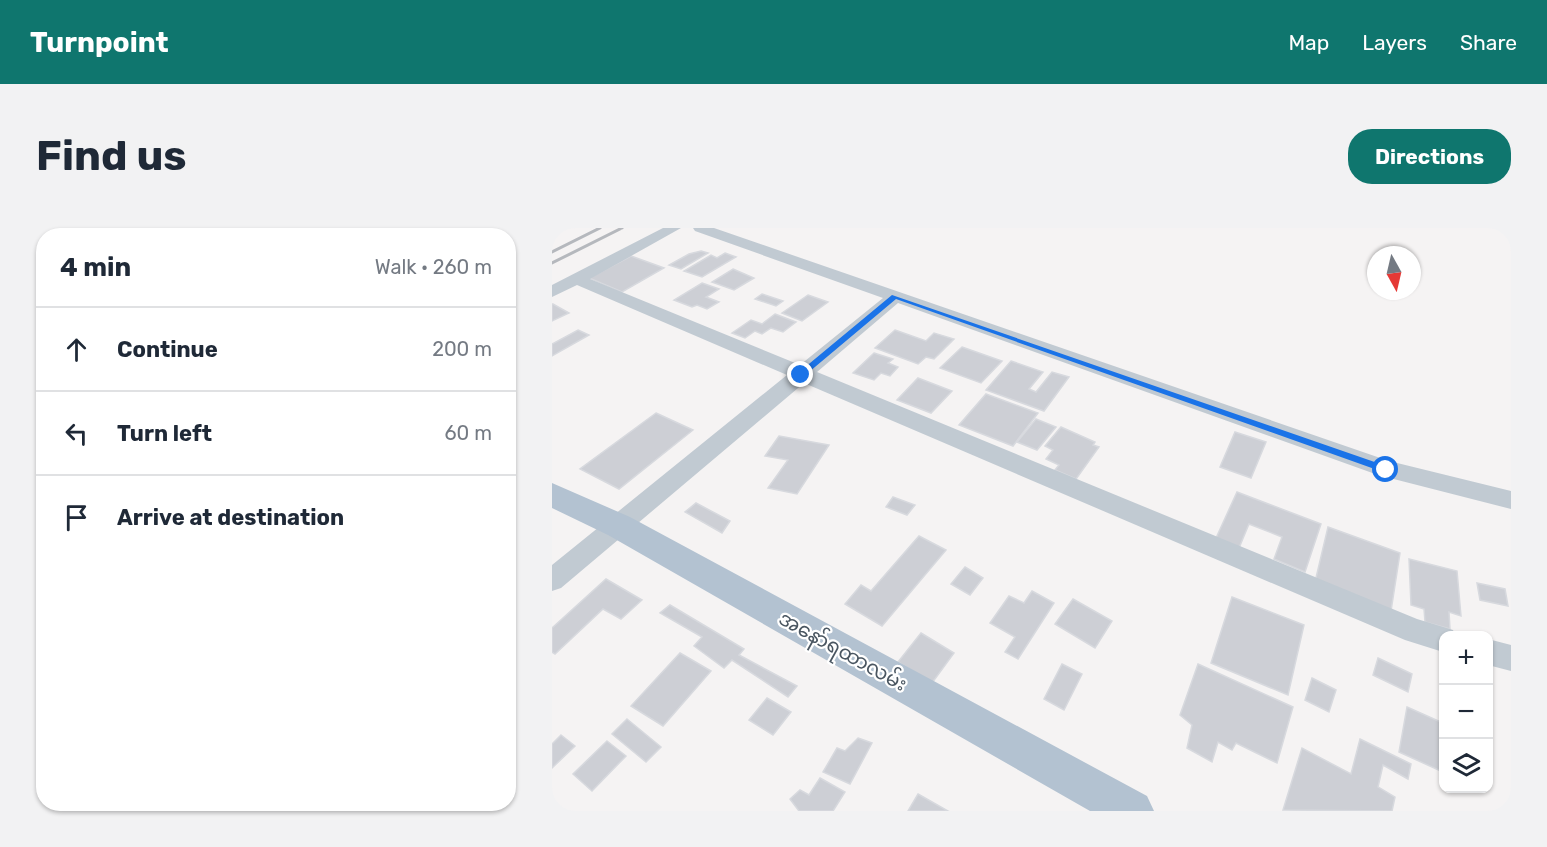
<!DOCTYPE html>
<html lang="en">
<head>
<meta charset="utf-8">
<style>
	body { margin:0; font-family:Rubik,"Noto Sans Myanmar",sans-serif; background:#f2f2f3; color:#1f2937 }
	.controls { position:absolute; right:18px; bottom:18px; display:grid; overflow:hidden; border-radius:12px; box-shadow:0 2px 4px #0004 }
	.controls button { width:54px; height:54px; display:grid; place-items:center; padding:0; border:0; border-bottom:2px solid #e0e1e3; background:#fff; color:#1f2937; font:30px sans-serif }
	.compass { position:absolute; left:815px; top:18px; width:54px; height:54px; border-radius:50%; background:#fff; box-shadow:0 2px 4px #0004; rotate:172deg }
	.stop { position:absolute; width:18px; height:18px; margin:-14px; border:4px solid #1a73e8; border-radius:50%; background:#fff }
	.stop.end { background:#1a73e8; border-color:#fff; box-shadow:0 2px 6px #0008 }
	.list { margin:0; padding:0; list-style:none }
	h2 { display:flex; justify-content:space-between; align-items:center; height:78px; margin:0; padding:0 24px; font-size:26px }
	h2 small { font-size:20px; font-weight:400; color:#747a83 }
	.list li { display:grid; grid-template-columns:39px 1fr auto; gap:18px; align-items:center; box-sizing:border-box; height:84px; padding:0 24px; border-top:2px solid #e0e1e3 }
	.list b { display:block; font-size:22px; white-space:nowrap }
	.list em { font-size:20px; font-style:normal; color:#747a83 }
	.icon { flex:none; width:33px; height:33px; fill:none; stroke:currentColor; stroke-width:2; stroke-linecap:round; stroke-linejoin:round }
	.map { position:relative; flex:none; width:959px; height:583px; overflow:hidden; border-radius:24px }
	header { display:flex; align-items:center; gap:36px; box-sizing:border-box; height:84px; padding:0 30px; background:#0f766e; color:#fff }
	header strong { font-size:28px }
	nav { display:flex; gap:33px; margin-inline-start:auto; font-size:21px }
	.intro { display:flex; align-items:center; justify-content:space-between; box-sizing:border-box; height:144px; padding:0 36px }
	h1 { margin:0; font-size:42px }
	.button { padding:15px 27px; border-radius:24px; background:#0f766e; color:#fff; font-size:21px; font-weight:700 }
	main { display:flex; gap:36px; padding:0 36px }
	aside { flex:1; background:#fff; border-radius:24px; box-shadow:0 2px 4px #0004 }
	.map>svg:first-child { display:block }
	.building { fill:#cdcfd5; stroke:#d7d9de; stroke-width:1.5 }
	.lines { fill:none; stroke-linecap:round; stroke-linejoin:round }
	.minor { fill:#c1cad2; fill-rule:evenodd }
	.major { fill:#b3c2d1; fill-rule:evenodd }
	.rail { stroke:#b5b8bd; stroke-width:3 }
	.route { fill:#1a73e8 }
	.labels { text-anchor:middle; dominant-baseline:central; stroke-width:4.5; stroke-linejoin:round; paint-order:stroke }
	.street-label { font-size:20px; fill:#4a5661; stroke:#fff }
</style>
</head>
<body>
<header>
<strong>Turnpoint</strong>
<nav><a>Map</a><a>Layers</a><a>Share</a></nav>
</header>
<div class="intro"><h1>Find us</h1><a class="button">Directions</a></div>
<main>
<aside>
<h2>4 min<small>Walk · 260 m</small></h2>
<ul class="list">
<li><svg class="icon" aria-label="ahead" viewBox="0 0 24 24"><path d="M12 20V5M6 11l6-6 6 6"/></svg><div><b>Continue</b></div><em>200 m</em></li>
<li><svg class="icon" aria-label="left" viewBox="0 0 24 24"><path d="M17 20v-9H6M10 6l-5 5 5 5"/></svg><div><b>Turn left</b></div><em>60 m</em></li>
<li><svg class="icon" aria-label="arrive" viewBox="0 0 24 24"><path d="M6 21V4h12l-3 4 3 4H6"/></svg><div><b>Arrive at destination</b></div></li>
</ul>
</aside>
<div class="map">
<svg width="959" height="583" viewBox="0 0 959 583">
	<rect width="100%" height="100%" fill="#f5f3f3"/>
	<g class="building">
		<polygon points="149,23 156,25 129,41 117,37 137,26"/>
		<polygon points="173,25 184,29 150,49 132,43 159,27 165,30"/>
		<polygon points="79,28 112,40 70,64 37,50"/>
		<polygon points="181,41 202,50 182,62 160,54"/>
		<polygon points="150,55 167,61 154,69 167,74 155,81 145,77 140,79 122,72"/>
		<polygon points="210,66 231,73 224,78 203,71"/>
		<polygon points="256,67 276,74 250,93 230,85"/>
		<polygon points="0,76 1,76 17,85 0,93"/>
		<polygon points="223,86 244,94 231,104 219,100 210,106 203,103 193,110 180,105 199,92 210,96"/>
		<polygon points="26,102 37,107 0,128 0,116"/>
		<polygon points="343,102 374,113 382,105 402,111 382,131 374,129 366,136 323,120"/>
		<polygon points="410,119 450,133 429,155 388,140"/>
		<polygon points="322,125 341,131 336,135 346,139 338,148 329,145 322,152 301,145"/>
		<polygon points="459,133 491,144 477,161 484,164 500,144 517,149 492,183 434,162"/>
		<polygon points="366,150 400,163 379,185 345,172"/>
		<polygon points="434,166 486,185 461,218 407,197"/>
		<polygon points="104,185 141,202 67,261 28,241"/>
		<polygon points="484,191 504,199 485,222 465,214"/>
		<polygon points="509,199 543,214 541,217 547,219 524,251 503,242 507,237 494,231 501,222 493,218"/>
		<polygon points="683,204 714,214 699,250 668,239"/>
		<polygon points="227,208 277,217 245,266 216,260 236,232 213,228"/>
		<polygon points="685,264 769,296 753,344 722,331 730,309 697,296 687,320 664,310"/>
		<polygon points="341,269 363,277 355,287 334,279"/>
		<polygon points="144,275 178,293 170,305 133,284"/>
		<polygon points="776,299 848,325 839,383 763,354"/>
		<polygon points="367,308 394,322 330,398 293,376 309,357 319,363"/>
		<polygon points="857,331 905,343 909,388 897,384 898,401 873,394 872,381 859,377"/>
		<polygon points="413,339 431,350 418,367 399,356"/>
		<polygon points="54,351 90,372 69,391 51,381 3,426 0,424 0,400"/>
		<polygon points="925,355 953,361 956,378 928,372"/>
		<polygon points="480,363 502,375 466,431 453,424 463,409 438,395 457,368 472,375"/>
		<polygon points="680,369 752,397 736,467 659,435"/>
		<polygon points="521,371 560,393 543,420 503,396"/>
		<polygon points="118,377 192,421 187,427 245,458 236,469 180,432 172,440 142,418 150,409 108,385"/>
		<polygon points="369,405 402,425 380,455 346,434"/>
		<polygon points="128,425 159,443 111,498 79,478"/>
		<polygon points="826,430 860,446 856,464 821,447"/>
		<polygon points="510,436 530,446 512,482 492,471"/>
		<polygon points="646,436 741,479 725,535 684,515 680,522 666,514 660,534 635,520 640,497 628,487"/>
		<polygon points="760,450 784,462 777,484 753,472"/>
		<polygon points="215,470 239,484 221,507 197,492"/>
		<polygon points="855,479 891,495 891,544 847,524"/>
		<polygon points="75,491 109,519 94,534 60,506"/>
		<polygon points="9,507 23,518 0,540 0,516"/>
		<polygon points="306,510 320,515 298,556 271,544 285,520 293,523"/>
		<polygon points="808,511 859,536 856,551 831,537 826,559 843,569 840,583 731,582 750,520 799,546"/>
		<polygon points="55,513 74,528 40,563 21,546"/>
		<polygon points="268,550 293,564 281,583 247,583 238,571 248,562 257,567"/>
		<polygon points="366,566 396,583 356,583"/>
	</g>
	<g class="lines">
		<g class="minor">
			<polygon points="111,0 129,0 38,51 248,137 331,70 143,3 141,0 162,0 837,233 959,263 959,281 826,247 346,75 265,144 865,391 901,402 903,407 891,407 891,424 853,412 252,155 9,360 0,363 0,337 235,147 25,57 0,69 0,57"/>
			<polygon points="936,411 959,417 959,443 936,437"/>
		</g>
		<polygon class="major" points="0,255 78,289 595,568 602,583 538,583 56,307 0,280"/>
		<g class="rail">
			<polyline points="0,24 48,0"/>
			<polyline points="0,35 70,0"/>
		</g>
	</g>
	<polygon class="route" points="340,67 837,239 839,242 834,245 831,244 344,71 251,149 246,149 246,145"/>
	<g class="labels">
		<g class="street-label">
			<text transform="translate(291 423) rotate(29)">အနော်ရထာလမ်း</text>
		</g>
	</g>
</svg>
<div class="controls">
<button>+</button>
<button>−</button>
<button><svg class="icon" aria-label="layers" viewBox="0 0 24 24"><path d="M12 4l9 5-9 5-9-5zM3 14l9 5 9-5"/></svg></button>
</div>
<svg class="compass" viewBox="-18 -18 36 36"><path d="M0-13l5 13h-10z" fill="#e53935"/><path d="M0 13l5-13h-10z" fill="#747a83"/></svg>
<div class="stop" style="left:834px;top:242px"></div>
<div class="stop end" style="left:249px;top:147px"></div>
</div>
</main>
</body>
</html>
